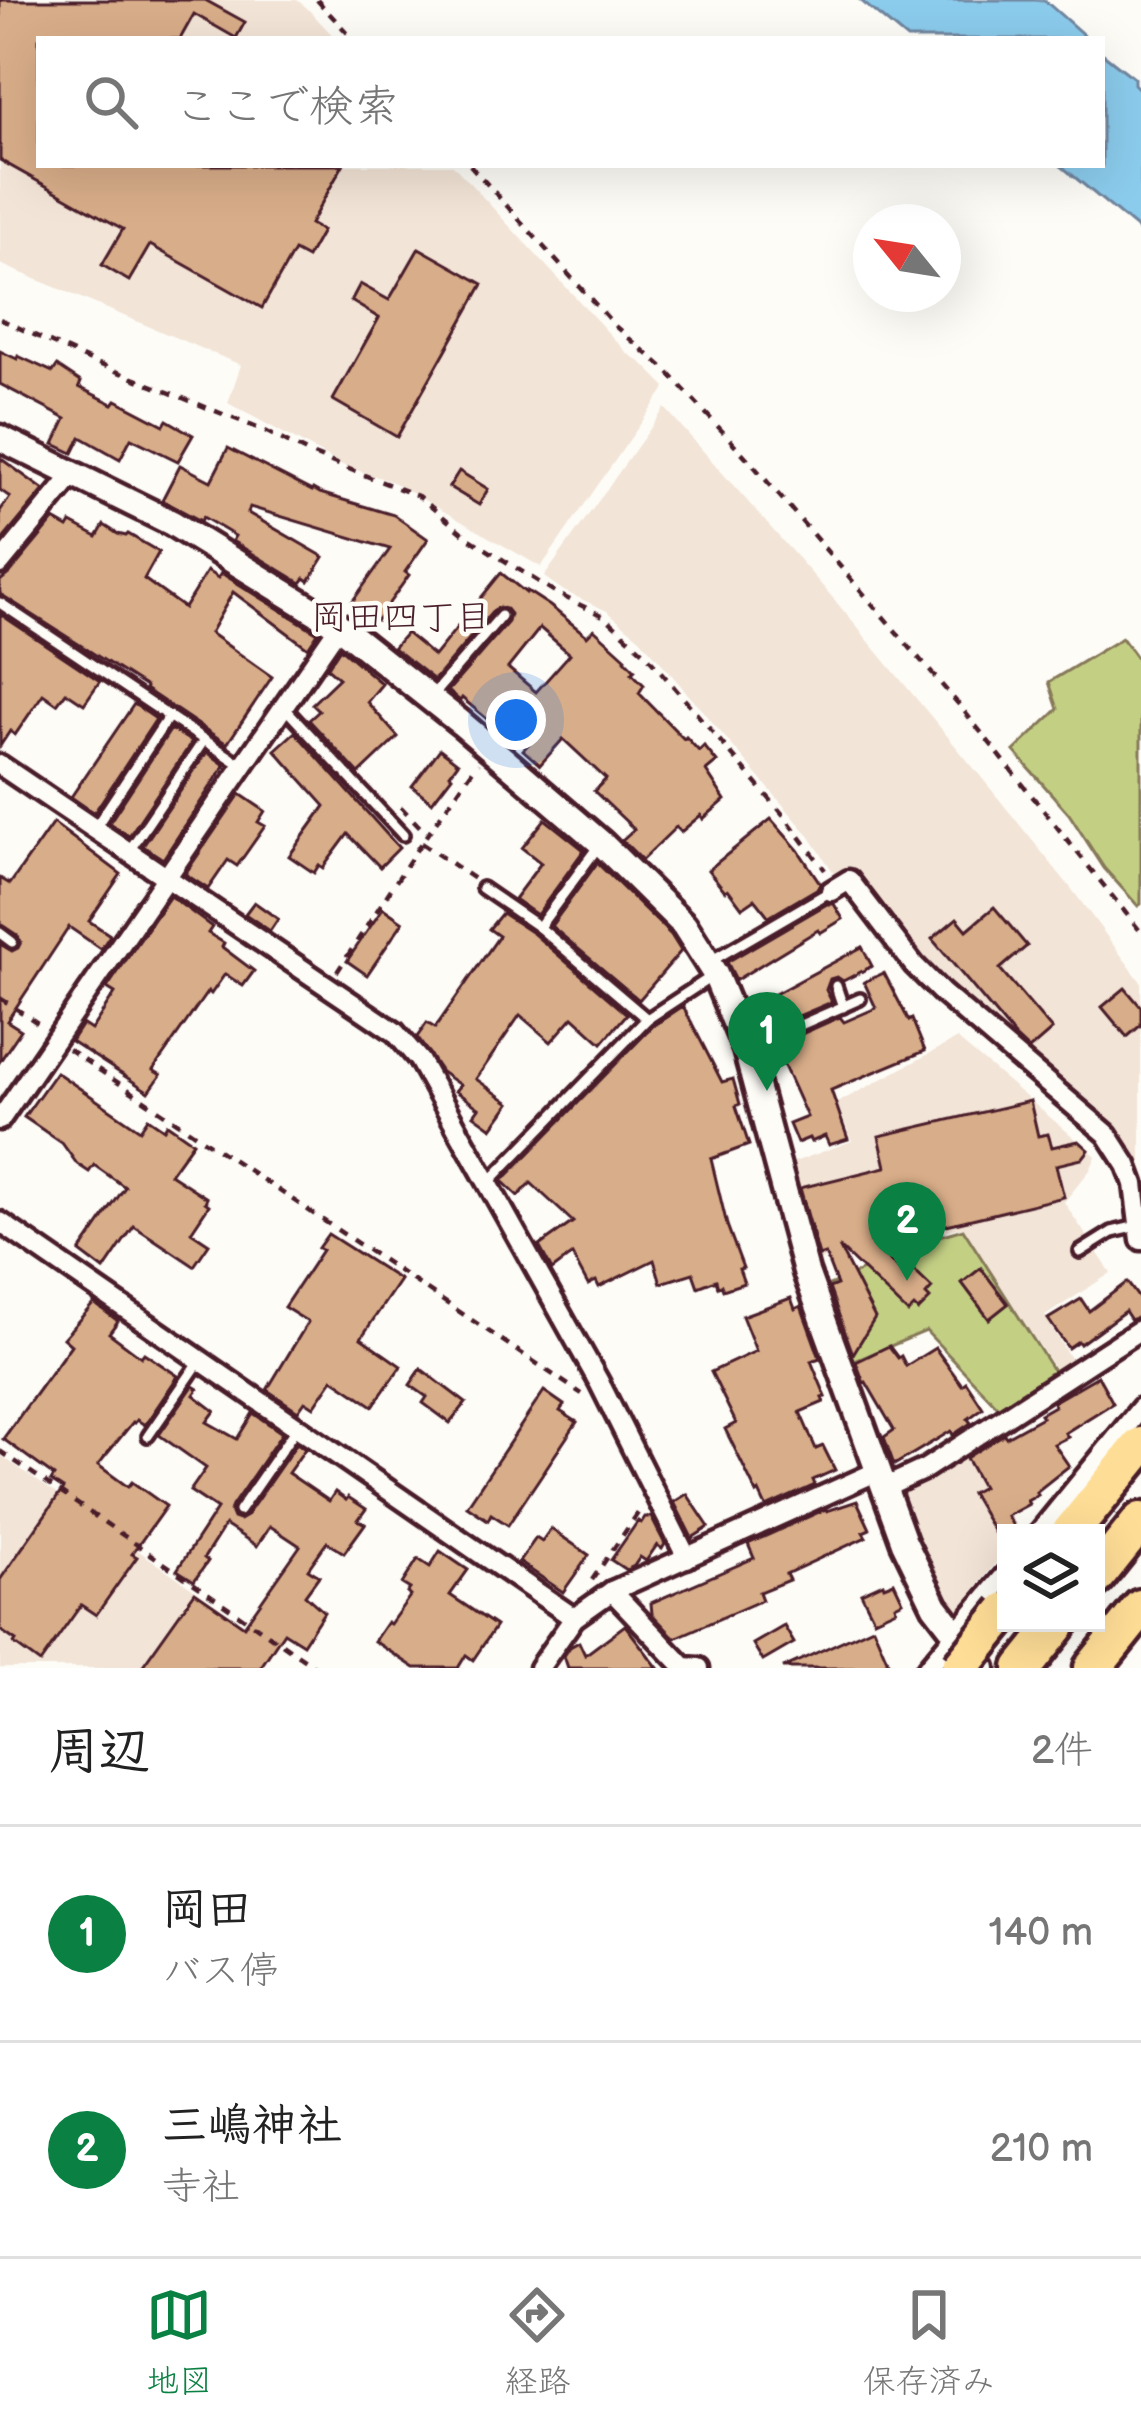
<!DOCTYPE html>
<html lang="ja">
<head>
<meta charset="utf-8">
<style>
	body { margin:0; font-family:"Balsamiq Sans","Klee One",sans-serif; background:#f6f6f6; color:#222 }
	.controls { position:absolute; right:36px; bottom:36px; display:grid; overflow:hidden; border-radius:0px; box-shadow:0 12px 48px #0002 }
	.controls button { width:108px; height:108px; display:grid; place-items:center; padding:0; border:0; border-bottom:3px solid #e0e0e0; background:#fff; color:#222; font:60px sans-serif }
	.compass { position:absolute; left:853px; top:204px; width:108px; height:108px; border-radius:50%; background:#fff; box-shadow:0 12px 48px #0002; rotate:300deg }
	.you { position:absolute; left:516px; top:720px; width:42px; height:42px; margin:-30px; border:9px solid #fff; border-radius:50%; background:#1a73e8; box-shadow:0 0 0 18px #1a73e833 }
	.badge { display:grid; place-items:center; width:78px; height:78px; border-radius:50%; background:#0b8043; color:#fff; font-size:39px; font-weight:700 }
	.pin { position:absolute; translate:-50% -99px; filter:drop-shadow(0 3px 6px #0008) }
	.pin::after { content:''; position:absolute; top:63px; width:42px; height:36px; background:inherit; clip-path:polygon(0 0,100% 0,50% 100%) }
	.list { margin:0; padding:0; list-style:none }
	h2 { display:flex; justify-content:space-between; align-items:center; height:156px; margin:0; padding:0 48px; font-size:51px }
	h2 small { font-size:39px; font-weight:400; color:#767676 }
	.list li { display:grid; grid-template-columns:78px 1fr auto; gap:36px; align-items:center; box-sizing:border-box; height:216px; padding:0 48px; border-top:3px solid #e0e0e0 }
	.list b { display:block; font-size:45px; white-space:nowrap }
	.list p { margin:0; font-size:39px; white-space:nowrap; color:#767676 }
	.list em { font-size:39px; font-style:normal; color:#767676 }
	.icon { flex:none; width:66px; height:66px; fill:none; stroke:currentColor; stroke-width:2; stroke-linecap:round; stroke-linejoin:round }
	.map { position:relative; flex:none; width:1141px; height:1668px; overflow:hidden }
	.search { position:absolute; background:#fff; box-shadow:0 12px 48px #0002; left:36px; right:36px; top:36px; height:132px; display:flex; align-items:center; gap:30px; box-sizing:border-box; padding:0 42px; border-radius:0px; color:#767676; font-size:45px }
	.sheet { height:588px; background:#fff }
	nav { display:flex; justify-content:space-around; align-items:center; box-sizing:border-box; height:168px; border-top:3px solid #e0e0e0; background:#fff; font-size:33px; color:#767676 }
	nav a { display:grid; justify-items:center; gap:6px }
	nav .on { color:#0b8043 }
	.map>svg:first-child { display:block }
	.built { fill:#f2e4d6 }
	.green { fill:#c3d084; stroke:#867858; stroke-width:3 }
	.water { fill:#8bcbec; stroke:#71869f; stroke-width:3 }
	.building { fill:#d8ad89; stroke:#4a1f2b; stroke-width:3; fill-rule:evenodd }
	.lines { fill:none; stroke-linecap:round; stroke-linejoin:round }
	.service-casing { stroke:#4a1f2b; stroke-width:18 }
	.minor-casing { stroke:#4a1f2b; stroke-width:27 }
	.tertiary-casing { stroke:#4a1f2b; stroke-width:33 }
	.motorway-casing { stroke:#4a1f2b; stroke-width:45 }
	.path { stroke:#4a1f2b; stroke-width:4.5; stroke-dasharray:9 9; stroke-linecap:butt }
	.service { stroke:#fdfcf7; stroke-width:9 }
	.minor { stroke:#fdfcf7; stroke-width:18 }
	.tertiary { stroke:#fdfcf7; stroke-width:24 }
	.motorway { stroke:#fedd96; stroke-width:36 }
	.motorway-bridge-casing { stroke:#4a1f2b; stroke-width:45; stroke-linecap:butt }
	.motorway-bridge { stroke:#fedd96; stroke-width:36 }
	.labels { text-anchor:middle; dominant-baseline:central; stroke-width:9; stroke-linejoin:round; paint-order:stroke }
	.neighbourhood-label { font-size:36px; fill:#4a1f2b; stroke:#fdfcf7 }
</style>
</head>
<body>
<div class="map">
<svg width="1141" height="1668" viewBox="0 0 1141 1668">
	<rect width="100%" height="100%" fill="#fdfcf7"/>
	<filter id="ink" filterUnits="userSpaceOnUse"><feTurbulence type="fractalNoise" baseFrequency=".00833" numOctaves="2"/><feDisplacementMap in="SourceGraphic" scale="24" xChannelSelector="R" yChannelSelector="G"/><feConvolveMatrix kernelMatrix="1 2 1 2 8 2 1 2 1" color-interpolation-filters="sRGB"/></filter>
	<g filter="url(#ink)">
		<g class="built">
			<polygon points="0,0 297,0 306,7 336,39 39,39 39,165 453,165 627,353 643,364 666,387 541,567 393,482 342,465 228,403 241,365 0,264"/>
			<polygon points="665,408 832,597 977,772 1070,887 1141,982 1141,1178 1130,1152 1113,1130 962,1001 923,963 851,866 836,876 808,834 640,638 607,611 564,591 544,577"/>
			<polygon points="957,1039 1096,1156 1090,1170 1064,1202 1111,1273 1045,1316 1072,1362 1056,1371 963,1227 850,1251 811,1263 786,1165 852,1141 837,1103"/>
			<polygon points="972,1452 1020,1532 1006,1533 1006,1550 958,1610 950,1611 934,1587 896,1495"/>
			<polygon points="0,1455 243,1623 213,1668 0,1668"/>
		</g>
		<g class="green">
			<polygon points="1122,638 1141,664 1141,904 1138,906 1104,868 1069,814 1014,751 1058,709 1049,682"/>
			<polygon points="963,1229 1054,1372 999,1408 926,1331 848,1364 820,1289 863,1270 867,1257"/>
		</g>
		<g class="water">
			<polygon points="860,0 1044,0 1088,39 907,39"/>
			<polygon points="1102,53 1134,78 1134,84 1141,91 1141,232 1060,165 1102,165"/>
		</g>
		<g class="building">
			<polygon points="0,0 205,0 245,22 236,38 194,14 180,39 39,39 39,165 343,165 310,224 322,231 307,258 294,251 262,308 150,245 129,281 102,265 123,229 0,160"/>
			<polygon points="419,248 483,284 397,437 333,400 379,318 351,301 360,284 389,300"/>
			<polygon points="0,351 17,359 18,356 53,372 57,366 81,382 79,387 113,404 116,400 164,425 167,420 193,435 178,461 131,438 120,459 81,437 73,453 54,444 66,419 0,384"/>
			<polygon points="228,448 312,491 313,489 320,493 394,515 428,539 405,572 409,575 377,620 352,602 390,549 250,507 248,513 324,557 309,581 305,578 301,583 232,541 235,536 203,517 201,521 162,500 180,465 211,481"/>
			<polygon points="0,458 44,490 0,543 0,511 10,497 0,490"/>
			<polygon points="459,471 488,489 479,505 449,487"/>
			<polygon points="54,520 68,528 71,523 97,537 104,525 118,534 126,536 128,534 159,552 144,579 184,608 207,571 218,578 221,573 318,633 308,648 233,592 210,633 272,677 227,744 145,689 146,687 0,594 0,581 10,573"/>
			<path d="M501 573 526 593 527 591 550 606 587 636 594 629 626 658 625 660 635 670 632 673 644 685 639 693 684 739 686 737 699 751 704 746 717 762 706 771 725 800 703 819 701 815 681 832 676 827 642 860 622 840 634 829 594 791 606 779 563 739 540 765 523 750 534 738 499 707 488 720 462 698 460 701 448 691 508 622 510 614 506 609 499 607 494 610 434 680 393 648 406 633 434 656ZM540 628 570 654 536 692 508 668Z"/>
			<polygon points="0,614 100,681 84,704 66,692 57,704 43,694 15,735 10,731 0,746"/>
			<polygon points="340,648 382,684 367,702 398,737 359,774 309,720 319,711 312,704 339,678 327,668"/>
			<polygon points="134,704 156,719 94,813 71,797"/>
			<polygon points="171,729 192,742 129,836 109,823"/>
			<polygon points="295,732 399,848 380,867 348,834 323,868 319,865 314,873 289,856 325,806 275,750"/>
			<polygon points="440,749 458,763 450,774 452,776 432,802 412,786"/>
			<polygon points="207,752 225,765 163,859 143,846"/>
			<polygon points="240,794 265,811 258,822 265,826 237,866 228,860 208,889 185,874"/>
			<polygon points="545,819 584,850 537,915 514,899 541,863 522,848"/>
			<polygon points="771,819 798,850 820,883 818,888 769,917 755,899 742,908 728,889 725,891 708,870"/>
			<polygon points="53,823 121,874 89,921 110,935 101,949 69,927 7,1021 21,1030 0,1061 0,944 12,951 18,948 21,942 17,935 0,924 0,878 10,884"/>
			<polygon points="597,863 671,935 681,951 639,1000 551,926"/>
			<polygon points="170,896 212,927 208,933 224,943 222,947 254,971 243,986 225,974 211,994 208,991 153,1070 161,1075 149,1092 71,1041 82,1024 91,1030 115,993 107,988"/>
			<polygon points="254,902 278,919 270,931 245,914"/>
			<polygon points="827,904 834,904 843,919 820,933 818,930 736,980 727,962"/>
			<polygon points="994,907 1027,946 1000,969 1052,1030 1029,1050 1015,1037 932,939 957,918 967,930"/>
			<polygon points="383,908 403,922 367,975 347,961"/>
			<polygon points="502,913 534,934 627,1014 602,1043 573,1017 551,1042 520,1015 476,1079 510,1103 492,1128 474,1115 479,1108 455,1091 460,1085 441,1072 417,1037 427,1023 435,1028 499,936 489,929"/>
			<polygon points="862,947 872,966 843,981 837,977 830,979 826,990 832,1002 768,1029 765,1021 755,1026 747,1009"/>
			<polygon points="884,973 909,1021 912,1019 925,1051 831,1090 848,1139 829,1145 825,1136 811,1142 809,1138 797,1143 789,1124 807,1117 775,1046 840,1017 844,1022 876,1008 864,982"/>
			<polygon points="1125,988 1141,1007 1141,1025 1127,1037 1102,1007"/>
			<polygon points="683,1006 722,1082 733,1079 740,1104 736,1106 749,1145 711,1159 727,1225 743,1268 739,1269 744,1283 723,1290 721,1285 718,1287 716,1280 698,1287 693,1273 661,1283 654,1260 599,1287 596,1281 588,1285 572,1255 552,1270 539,1246 573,1222 531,1183 518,1196 502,1181 653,1026"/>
			<polygon points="56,1072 140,1130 148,1118 164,1129 167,1124 193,1142 170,1174 207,1198 205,1202 209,1205 191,1232 209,1244 194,1266 134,1226 104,1270 80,1252 125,1187 94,1165 89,1172 77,1164 62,1143 24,1117"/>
			<polygon points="1030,1101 1038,1136 1048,1134 1052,1147 1079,1141 1089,1150 1082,1159 1056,1165 1064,1197 871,1243 906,1276 912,1269 932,1288 926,1295 930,1299 918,1311 914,1307 908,1313 839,1247 875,1318 853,1354 829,1288 837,1285 825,1254 819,1256 800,1188 886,1167 879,1136"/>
			<polygon points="328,1234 400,1280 361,1338 401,1366 373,1406 333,1379 314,1407 305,1401 298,1411 267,1390 308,1322 284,1307 322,1250 318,1248"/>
			<polygon points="981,1268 1008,1304 989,1319 962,1283"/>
			<polygon points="1127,1282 1141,1301 1141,1316 1131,1320 1125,1311 1080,1344 1078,1341 1068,1348 1048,1319 1081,1299 1089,1311"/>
			<polygon points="791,1298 795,1309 801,1306 820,1358 811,1361 826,1397 822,1398 824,1402 800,1412 816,1449 823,1446 835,1470 813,1480 815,1485 766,1507 759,1492 757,1494 725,1429 736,1423 711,1372 756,1351 742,1316"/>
			<polygon points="94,1303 118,1321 109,1333 141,1357 144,1353 178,1376 145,1425 137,1420 135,1423 133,1422 98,1465 128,1487 132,1482 166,1506 132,1554 137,1557 96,1615 81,1605 40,1663 14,1644 16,1641 0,1630 0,1580 63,1489 51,1481 54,1476 3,1439 71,1345 63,1338"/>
			<polygon points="889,1346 898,1358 901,1356 906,1366 935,1348 962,1385 966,1382 983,1408 968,1419 971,1423 953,1435 951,1431 894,1465 884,1437 894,1430 866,1382 864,1383 856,1362"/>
			<polygon points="421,1369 466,1403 450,1423 423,1403 427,1397 410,1385"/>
			<polygon points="1098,1376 1113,1403 1065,1433 1068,1437 1054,1444 1069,1466 1036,1492 1038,1495 1027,1501 1029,1504 1007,1516 1015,1529 998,1539 971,1493 982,1487 966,1458 1004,1434 1006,1437 1042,1417 1040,1414 1054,1406 1053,1402"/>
			<polygon points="193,1386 198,1389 194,1395 215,1411 207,1422 237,1439 253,1413 282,1433 232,1506 230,1511 233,1518 239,1520 246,1516 297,1443 305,1449 288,1473 329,1501 335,1492 346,1500 348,1497 366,1509 358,1520 365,1524 344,1553 327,1542 308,1569 319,1576 305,1595 324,1612 303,1644 284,1632 260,1668 141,1668 195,1592 244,1626 300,1546 270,1526 257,1546 225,1525 204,1558 208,1561 194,1581 177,1570 217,1509 190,1491 206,1468 159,1435"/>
			<polygon points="544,1391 564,1405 560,1411 577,1422 508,1525 491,1514 488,1520 467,1506"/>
			<polygon points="687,1494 709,1527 692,1538 674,1502"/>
			<polygon points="857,1501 870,1529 863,1532 866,1537 786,1574 789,1580 759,1592 762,1600 675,1638 652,1614 651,1603 754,1558 748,1544 826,1509 827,1511"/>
			<polygon points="645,1517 651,1517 665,1544 662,1549 657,1545 646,1561 640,1557 634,1566 626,1570 611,1560 638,1521 641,1523"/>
			<polygon points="551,1529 589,1555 563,1592 519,1562 536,1538 542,1542"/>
			<polygon points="440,1551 468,1570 450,1595 496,1626 473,1660 466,1655 458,1668 415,1668 374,1641 387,1622 390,1624 410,1596 407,1593 410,1589 402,1584 418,1559 430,1567"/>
			<polygon points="894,1582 903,1601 895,1605 896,1609 874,1619 861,1593 883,1583 884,1586"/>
			<polygon points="625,1625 658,1668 568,1668 564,1656 570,1647 579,1642 585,1655"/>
			<polygon points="784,1626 794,1643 763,1661 753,1644"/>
			<polygon points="873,1627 888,1662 875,1668 783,1668"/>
		</g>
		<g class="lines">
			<g class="service-casing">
				<g id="service">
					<polyline points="0,603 243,766"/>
					<polyline points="430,698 501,616"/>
					<polyline points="284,707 403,835"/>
					<polyline points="95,828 169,716"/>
					<polyline points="129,851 204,740"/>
					<polyline points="482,888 539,927 647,1019"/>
					<polyline points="539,927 600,844"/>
					<polyline points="0,933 12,942"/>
					<polyline points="709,962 831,891"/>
					<polyline points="836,986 843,1007"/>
					<polyline points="746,1049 860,999"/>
					<polyline points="487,1184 647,1019 711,977"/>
					<polyline points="1080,1252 1112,1232 1138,1226"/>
					<polyline points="148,1436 199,1362"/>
					<polyline points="239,1511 297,1427"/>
				</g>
			</g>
			<g class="minor-casing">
				<g id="minor">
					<polyline points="0,564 74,474"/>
					<polyline points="0,765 395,1032 419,1060 599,1382 687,1558"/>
					<polyline points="831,891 849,880 914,965 942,993 1107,1134 1127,1165 1134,1184 1141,1240"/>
					<polyline points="0,1120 339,626"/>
					<polyline points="0,1222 574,1618"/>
					<polyline points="884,1488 925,1469 1141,1329"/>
					<polyline points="1039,1533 1141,1408"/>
					<polyline points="612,1591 684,1667 699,1668"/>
					<polyline points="539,1668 574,1618 612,1591 878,1471"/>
					<polyline points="927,1668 1006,1574"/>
				</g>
			</g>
			<g class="tertiary-casing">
				<polyline id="tertiary" points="0,438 172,523 339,626 461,723 601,843 684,925 715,974 746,1049 806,1272 904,1542 935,1606 983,1668"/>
			</g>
			<g class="motorway-casing">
				<g id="motorway">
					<polyline points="1070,1533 1141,1446"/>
					<polyline points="1096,1577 1141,1521"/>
					<polyline points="1023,1668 1059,1623"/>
					<polyline points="1093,1668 1141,1608"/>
				</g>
			</g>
			<g class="path">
				<polyline points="317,0 353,39"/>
				<polyline points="470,165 616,327 665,369 747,458 960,706 1141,932"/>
				<polyline points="0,319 86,359 265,431 308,453 418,496 470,539 558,594 605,617 644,652 786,818 825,870"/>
				<polyline points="401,807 426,833"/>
				<polyline points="421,843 474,879"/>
				<polyline points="337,972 421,843 478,763"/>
				<polyline points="0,998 42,1026"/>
				<polyline points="68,1049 582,1394"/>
				<polyline points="0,1451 317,1668"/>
				<polyline points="592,1580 640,1510"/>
			</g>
			<use href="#service" class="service"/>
			<use href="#minor" class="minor"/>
			<use href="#tertiary" class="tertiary"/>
			<use href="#motorway" class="motorway"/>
			<g class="motorway-bridge-casing">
				<polyline id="motorway-bridge" points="960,1668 1006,1611"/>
			</g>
			<use href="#motorway-bridge" class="motorway-bridge"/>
		</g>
	</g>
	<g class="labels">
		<g class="neighbourhood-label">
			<text x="401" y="618">岡田四丁目</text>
		</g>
	</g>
</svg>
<div class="controls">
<button><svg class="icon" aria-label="layers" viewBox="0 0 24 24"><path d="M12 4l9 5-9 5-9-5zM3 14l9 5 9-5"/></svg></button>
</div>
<svg class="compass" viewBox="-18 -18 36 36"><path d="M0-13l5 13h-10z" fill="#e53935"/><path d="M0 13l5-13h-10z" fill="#767676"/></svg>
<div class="you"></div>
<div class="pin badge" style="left:767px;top:1091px">1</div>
<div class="pin badge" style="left:907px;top:1281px">2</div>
<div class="search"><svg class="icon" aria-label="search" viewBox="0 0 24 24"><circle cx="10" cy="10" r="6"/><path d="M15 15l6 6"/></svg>ここで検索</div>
</div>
<section class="sheet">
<h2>周辺<small>2件</small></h2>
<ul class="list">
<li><span class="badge">1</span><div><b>岡田</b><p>バス停</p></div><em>140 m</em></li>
<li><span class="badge">2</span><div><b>三嶋神社</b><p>寺社</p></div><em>210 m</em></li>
</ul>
</section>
<nav>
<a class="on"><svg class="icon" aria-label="map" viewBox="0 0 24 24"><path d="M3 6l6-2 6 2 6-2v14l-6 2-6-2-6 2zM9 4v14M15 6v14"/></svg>地図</a>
<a><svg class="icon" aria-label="directions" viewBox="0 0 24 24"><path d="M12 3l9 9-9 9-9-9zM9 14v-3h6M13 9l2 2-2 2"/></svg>経路</a>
<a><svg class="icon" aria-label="saved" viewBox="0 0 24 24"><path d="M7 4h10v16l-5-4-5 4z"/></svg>保存済み</a>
</nav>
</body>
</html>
